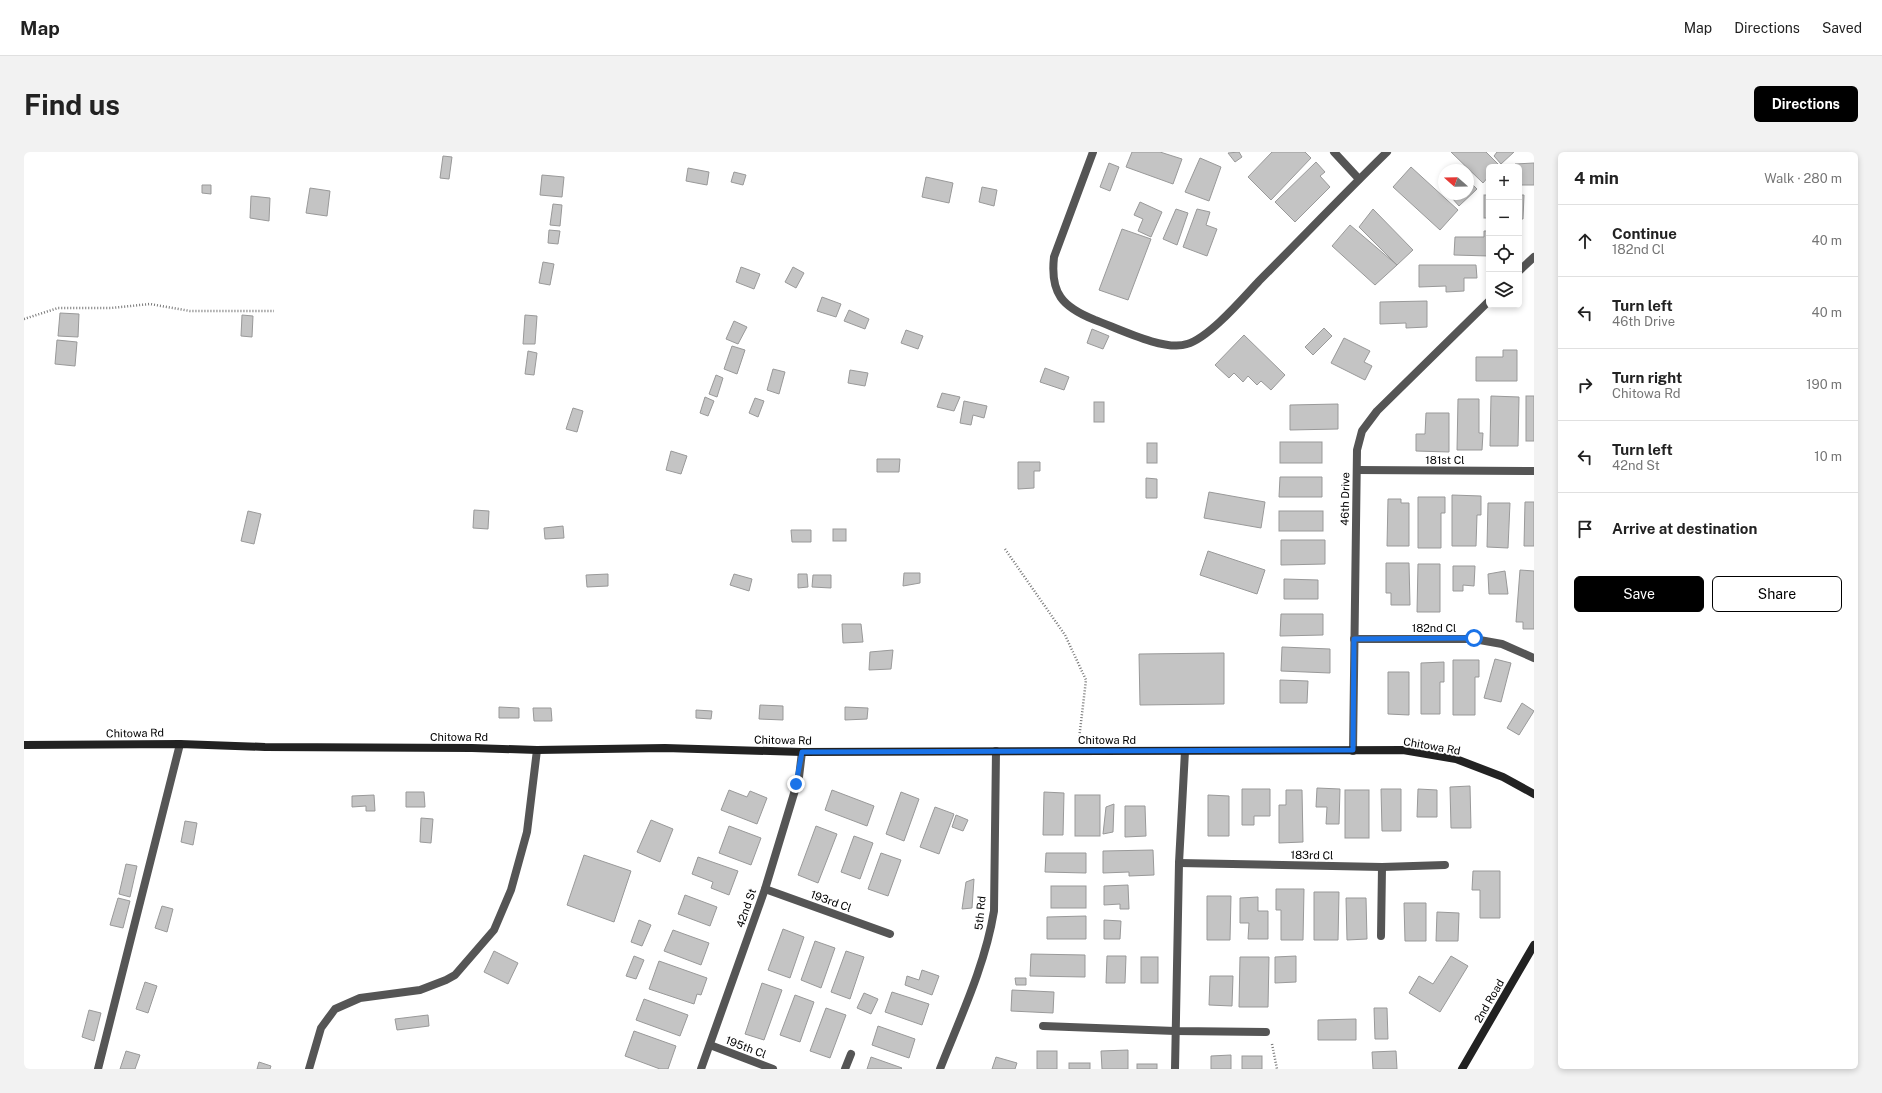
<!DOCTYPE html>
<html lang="en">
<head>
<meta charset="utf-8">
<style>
	body { margin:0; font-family:"Public Sans",sans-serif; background:#f2f2f2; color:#222 }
	.controls { position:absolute; right:12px; top:12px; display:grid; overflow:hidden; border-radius:6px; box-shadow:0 2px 6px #0003 }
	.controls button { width:36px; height:36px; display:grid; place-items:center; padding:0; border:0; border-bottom:1px solid #e0e0e0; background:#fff; color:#222; font:20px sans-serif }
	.compass { position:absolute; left:1414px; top:12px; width:36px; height:36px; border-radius:50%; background:#fff; box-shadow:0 2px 6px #0003; rotate:290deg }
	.stop { position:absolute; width:12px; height:12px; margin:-9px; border:3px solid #1a73e8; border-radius:50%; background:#fff }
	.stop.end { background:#1a73e8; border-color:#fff; box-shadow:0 1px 4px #0008 }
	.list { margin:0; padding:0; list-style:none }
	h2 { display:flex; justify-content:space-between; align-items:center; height:52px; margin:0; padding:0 16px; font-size:17px }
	h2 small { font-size:13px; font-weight:400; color:#767676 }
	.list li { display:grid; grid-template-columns:26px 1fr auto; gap:12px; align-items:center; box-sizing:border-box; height:72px; padding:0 16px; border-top:1px solid #e0e0e0 }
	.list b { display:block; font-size:15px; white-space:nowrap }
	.list p { margin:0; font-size:13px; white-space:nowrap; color:#767676 }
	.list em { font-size:13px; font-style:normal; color:#767676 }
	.actions { display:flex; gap:8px; padding:12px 16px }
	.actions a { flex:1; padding:9px 0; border:1px solid #000; border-radius:6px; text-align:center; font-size:14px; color:#000 }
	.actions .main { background:#000; color:#fff }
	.icon { flex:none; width:22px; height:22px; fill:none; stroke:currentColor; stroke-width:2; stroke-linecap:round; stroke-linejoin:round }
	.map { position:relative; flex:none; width:1510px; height:917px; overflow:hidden; border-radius:6px }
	header { display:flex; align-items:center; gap:24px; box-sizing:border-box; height:56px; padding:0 20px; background:#fff; border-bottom:1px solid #e0e0e0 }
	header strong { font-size:19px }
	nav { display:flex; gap:22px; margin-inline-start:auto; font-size:14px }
	.intro { display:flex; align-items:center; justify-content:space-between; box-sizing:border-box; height:96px; padding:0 24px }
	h1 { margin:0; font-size:28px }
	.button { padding:10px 18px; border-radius:6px; background:#000; color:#fff; font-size:14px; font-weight:700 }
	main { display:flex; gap:24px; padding:0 24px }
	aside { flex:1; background:#fff; border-radius:6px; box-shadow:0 2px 6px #0003 }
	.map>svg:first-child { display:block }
	.building { fill:#c4c4c4; stroke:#999 }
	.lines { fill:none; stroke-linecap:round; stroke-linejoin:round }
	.path { stroke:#777; stroke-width:2.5; stroke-dasharray:1 2; stroke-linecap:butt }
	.street { stroke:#555; stroke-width:8 }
	.secondary { stroke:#222; stroke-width:8 }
	.route { stroke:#1a73e8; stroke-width:5 }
	.labels { text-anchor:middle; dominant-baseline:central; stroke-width:4; stroke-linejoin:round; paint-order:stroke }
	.street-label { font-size:11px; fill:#000; stroke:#fff }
</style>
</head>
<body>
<header>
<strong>Map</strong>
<nav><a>Map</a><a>Directions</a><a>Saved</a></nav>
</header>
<div class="intro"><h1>Find us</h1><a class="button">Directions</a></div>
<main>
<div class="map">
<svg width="1510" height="917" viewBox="0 0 1510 917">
	<rect width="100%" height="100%" fill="#fff"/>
	<g class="building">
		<polygon points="1108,0 1136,0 1158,7 1149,32 1102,15"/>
		<polygon points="1215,0 1218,5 1211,10 1204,1"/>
		<polygon points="1248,0 1281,0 1287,6 1247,48 1224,25"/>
		<polygon points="1427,0 1462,0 1476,14 1465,15 1465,24 1459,31"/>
		<polygon points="1473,0 1490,0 1477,12 1470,4"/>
		<polygon points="419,4 428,5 425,27 416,26"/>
		<polygon points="1176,6 1197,15 1185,49 1161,40"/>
		<polygon points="1292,10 1301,20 1296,24 1306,35 1271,70 1251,50"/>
		<polygon points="1085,11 1095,15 1086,39 1076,35"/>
		<polygon points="1510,11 1510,33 1495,33 1495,15 1492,15 1491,12"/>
		<polygon points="1387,15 1434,58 1416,78 1369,35"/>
		<polygon points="664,16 685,20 683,33 662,29"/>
		<polygon points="710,20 722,23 719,33 707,30"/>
		<polygon points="518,23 540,25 538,45 516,43"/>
		<polygon points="902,25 929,31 925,51 898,45"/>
		<polygon points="1445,29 1453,37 1435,54 1428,46 1432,42 1444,42"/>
		<polygon points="178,33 187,33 187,42 178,41"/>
		<polygon points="958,35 973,38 970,54 955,50"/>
		<polygon points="286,36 306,39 303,64 282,61"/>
		<rect x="1460" y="43" width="5" height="23"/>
		<polygon points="1495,43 1500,43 1499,67 1495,67"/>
		<polygon points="227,44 246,46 245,69 226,66"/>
		<polygon points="1116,50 1138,60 1127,85 1114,79 1119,67 1110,63"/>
		<polygon points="529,52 538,53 536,74 526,73"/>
		<polygon points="1152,57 1164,61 1153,93 1139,87"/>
		<polygon points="1173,57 1186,60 1182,73 1193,77 1183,104 1159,95"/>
		<polygon points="1349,57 1389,98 1373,113 1335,75"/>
		<polygon points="1326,73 1373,113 1351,133 1308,94"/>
		<polygon points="1098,77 1127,87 1104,148 1075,138"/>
		<polygon points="525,78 536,79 534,92 524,91"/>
		<polygon points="1460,79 1465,79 1465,104 1430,103 1431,85 1460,85"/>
		<polygon points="519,110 530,112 526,133 515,131"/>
		<polygon points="1395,113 1452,113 1453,126 1440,126 1440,139 1422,140 1422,134 1395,135"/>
		<polygon points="717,115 736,122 730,137 712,130"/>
		<polygon points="769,115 780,121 772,136 761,130"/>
		<polygon points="798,145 817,152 812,165 793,159"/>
		<polygon points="1403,149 1403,175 1382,176 1382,171 1356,172 1356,150"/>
		<polygon points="825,158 845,167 841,177 820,169"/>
		<polygon points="36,161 55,162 54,185 34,184"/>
		<polygon points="218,163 229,164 228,185 217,184"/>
		<polygon points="501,163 513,164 511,192 499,192"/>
		<polygon points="710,169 723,175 714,192 702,187"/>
		<polygon points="1300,176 1308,184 1289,203 1281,195"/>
		<polygon points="1068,177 1085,184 1079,197 1063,191"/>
		<polygon points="882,178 899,184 894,197 877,191"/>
		<polygon points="1220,183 1261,223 1247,238 1237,229 1233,233 1224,224 1219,230 1210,221 1205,226 1191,213"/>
		<polygon points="1320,186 1346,199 1340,210 1348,214 1341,228 1307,211"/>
		<polygon points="33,188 53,190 51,214 31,212"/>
		<polygon points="708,194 721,198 713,222 700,217"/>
		<polygon points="1479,198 1493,198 1493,229 1452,229 1452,205 1479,205"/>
		<polygon points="504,199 513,201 510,223 501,222"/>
		<polygon points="1021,216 1045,225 1040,238 1016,230"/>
		<polygon points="749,217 761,220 755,242 743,238"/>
		<polygon points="826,218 844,221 841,234 824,231"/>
		<polygon points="692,223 699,226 693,245 685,242"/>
		<polygon points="918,241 936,245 930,259 913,255"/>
		<polygon points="1467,244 1495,245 1494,294 1466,294"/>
		<rect x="1502" y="244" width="8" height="45"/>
		<polygon points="681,245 690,249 684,264 676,261"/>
		<polygon points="731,246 740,249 734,265 725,261"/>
		<polygon points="1434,247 1455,247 1455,281 1459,281 1458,298 1433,298"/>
		<polygon points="940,249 963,254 960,266 949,263 947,273 936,271"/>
		<rect x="1070" y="250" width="10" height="20"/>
		<polygon points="1314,252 1314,277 1266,278 1266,253"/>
		<polygon points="549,256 559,259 553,280 542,277"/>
		<polygon points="1402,261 1425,261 1425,300 1392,299 1392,282 1401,282"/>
		<rect x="1256" y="290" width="42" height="21"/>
		<rect x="1123" y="291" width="10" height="20"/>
		<polygon points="647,299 663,304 657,322 642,318"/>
		<polygon points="853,307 876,307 875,320 853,320"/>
		<polygon points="994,310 1016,310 1016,319 1010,319 1010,336 994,337"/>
		<polygon points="1256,325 1298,325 1298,345 1255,345"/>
		<polygon points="1122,326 1133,327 1133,346 1122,346"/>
		<polygon points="1185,340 1241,350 1237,376 1180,366"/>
		<polygon points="1428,343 1457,344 1457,363 1453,363 1452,394 1428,394"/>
		<polygon points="1394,345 1421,345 1421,361 1417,361 1417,396 1394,396"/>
		<polygon points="1364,347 1377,347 1377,351 1385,351 1385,394 1363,394"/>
		<polygon points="1501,350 1510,350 1510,394 1500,394"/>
		<polygon points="1464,351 1486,351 1484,396 1463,395"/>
		<polygon points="450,358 465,359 464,377 449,376"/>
		<polygon points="224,359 237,362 230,392 217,389"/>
		<rect x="1255" y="359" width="44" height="20"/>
		<polygon points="539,374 540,386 521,387 520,376"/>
		<rect x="809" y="377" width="13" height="12"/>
		<polygon points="767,378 787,378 787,390 768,390"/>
		<polygon points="1257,388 1301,388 1301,412 1257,413"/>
		<polygon points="1184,399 1241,418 1233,442 1176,423"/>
		<polygon points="1362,411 1385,411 1386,453 1367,453 1367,441 1362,441"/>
		<polygon points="1394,412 1416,412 1416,460 1393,460"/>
		<polygon points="1429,414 1451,414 1450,434 1439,433 1439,439 1429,439"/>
		<polygon points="1496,418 1510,419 1510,477 1499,477 1499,470 1492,470"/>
		<polygon points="1481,419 1484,442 1465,442 1464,422"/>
		<polygon points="880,421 896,421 896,431 879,434"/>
		<polygon points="584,422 584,434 563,435 562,423"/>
		<polygon points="710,422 728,427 725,439 706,433"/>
		<polygon points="774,422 783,422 784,435 774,436"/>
		<polygon points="789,423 807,423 807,436 788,435"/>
		<polygon points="1260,427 1294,428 1294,447 1260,447"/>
		<polygon points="1257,462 1299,462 1299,483 1256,484"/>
		<polygon points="818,472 837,472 839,490 819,491"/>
		<polygon points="1258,495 1306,497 1306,521 1257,519"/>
		<polygon points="869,498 867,517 845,518 846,500"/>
		<polygon points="1200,501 1200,552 1116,553 1115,502"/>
		<polygon points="1471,507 1487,511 1477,550 1460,546"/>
		<polygon points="1429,508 1455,508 1455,525 1451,525 1451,563 1429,563"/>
		<polygon points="1420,510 1420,530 1416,530 1416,562 1397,562 1397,511"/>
		<polygon points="1364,520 1385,520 1385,563 1364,562"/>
		<polygon points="1256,528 1284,529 1283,551 1256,551"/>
		<polygon points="1498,551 1510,559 1495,583 1483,576"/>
		<polygon points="736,553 759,554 759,568 735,567"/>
		<polygon points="475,555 495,556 495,566 475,566"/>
		<polygon points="821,555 844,556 843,567 821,568"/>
		<polygon points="509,556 527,556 528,569 510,569"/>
		<polygon points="672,558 688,559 687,567 672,566"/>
		<polygon points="1446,634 1447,676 1427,676 1426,635"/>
		<polygon points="1293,636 1316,637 1315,672 1302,672 1303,655 1292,655"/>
		<polygon points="1218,637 1246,637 1246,664 1230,664 1230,673 1218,673"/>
		<polygon points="1357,637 1377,637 1377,679 1358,679"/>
		<polygon points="1394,637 1413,638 1413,665 1393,665"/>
		<polygon points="705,638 723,645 726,639 743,646 733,672 697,658"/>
		<polygon points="808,638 850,654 843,674 801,658"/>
		<polygon points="1262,638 1278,638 1279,690 1255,691 1255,653 1262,653"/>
		<rect x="1321" y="638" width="24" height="48"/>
		<polygon points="382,640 400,640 401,655 382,655"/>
		<polygon points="877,640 895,647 880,689 862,682"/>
		<polygon points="1020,640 1040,641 1039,683 1019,683"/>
		<polygon points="350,643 351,659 342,659 342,654 328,655 328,644"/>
		<rect x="1051" y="643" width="25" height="41"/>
		<polygon points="1184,643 1205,644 1205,684 1184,684"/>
		<polygon points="1090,652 1089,680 1079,682 1082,655"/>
		<polygon points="1101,654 1121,654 1122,684 1101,685"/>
		<polygon points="911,655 930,662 915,702 896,695"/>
		<polygon points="932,663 944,668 939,679 928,675"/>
		<polygon points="397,666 409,667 407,691 396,690"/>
		<polygon points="627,668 649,677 636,710 613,700"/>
		<polygon points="161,669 173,671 169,693 157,690"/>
		<polygon points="705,674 737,686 727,713 695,701"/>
		<polygon points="792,674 813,682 794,731 774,723"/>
		<polygon points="830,684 849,691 836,727 817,720"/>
		<polygon points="1129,698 1130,723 1105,724 1105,720 1079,721 1079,699"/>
		<polygon points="857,701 877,708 864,744 844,737"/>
		<polygon points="1022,701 1062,701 1062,721 1021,720"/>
		<polygon points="560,703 607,719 590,770 543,753"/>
		<polygon points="674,705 714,719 705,743 687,736 689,730 668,722"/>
		<polygon points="102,712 113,714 106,745 95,742"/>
		<polygon points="1449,719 1476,719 1476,766 1456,766 1456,738 1448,738"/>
		<polygon points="950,727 948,756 938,757 942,730"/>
		<polygon points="1104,733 1105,757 1096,757 1096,752 1080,753 1080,734"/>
		<rect x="1027" y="734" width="35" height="22"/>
		<polygon points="1252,737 1280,737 1279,788 1257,788 1257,758 1252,758"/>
		<polygon points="1290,740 1315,740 1314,788 1290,788"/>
		<polygon points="661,743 693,755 686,774 654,762"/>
		<polygon points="1183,744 1207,744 1206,788 1183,788"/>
		<polygon points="1234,745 1234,759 1244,759 1244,787 1224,787 1225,771 1216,771 1216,746"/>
		<polygon points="94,746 106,749 99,776 86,773"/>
		<polygon points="1322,746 1342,746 1343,787 1323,788"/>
		<polygon points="1380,751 1402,751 1402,789 1381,789"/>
		<polygon points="138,754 149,757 143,780 131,776"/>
		<polygon points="1413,760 1435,761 1434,789 1412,789"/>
		<polygon points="1062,764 1062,787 1023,787 1023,765"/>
		<polygon points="615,768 627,773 618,794 607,790"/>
		<polygon points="1080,768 1097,769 1096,787 1080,787"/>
		<polygon points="759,777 780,785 766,826 744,818"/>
		<polygon points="649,778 685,791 677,813 640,799"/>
		<polygon points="791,789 811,796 797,836 777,828"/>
		<polygon points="470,799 494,811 484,832 460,820"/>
		<polygon points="822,799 840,805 826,847 807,840"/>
		<polygon points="1007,802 1061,803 1061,825 1006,824"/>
		<polygon points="610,804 620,808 612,827 602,824"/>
		<polygon points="1083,804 1102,804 1101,831 1082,831"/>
		<polygon points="1272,804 1272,830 1251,831 1251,805"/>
		<polygon points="1427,804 1444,814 1416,860 1385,841 1395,824 1409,832"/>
		<rect x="1117" y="805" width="17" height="26"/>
		<polygon points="1216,805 1245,805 1244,855 1215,855"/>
		<polygon points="635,809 683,826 677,843 673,842 670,852 625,837"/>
		<polygon points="898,818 915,824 908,843 881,833 883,824 895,828"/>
		<polygon points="1186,824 1209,824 1208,854 1185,853"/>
		<polygon points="991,826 1002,826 1002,833 992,833"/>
		<polygon points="121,830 133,834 124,861 112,857"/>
		<polygon points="738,831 758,838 740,888 721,882"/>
		<polygon points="988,838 1030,840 1029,861 987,859"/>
		<polygon points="868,840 905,852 898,873 861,860"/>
		<polygon points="840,841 854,847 847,862 833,856"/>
		<polygon points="771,843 790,850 776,890 756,883"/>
		<polygon points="620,847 664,863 656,884 612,868"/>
		<polygon points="802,856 822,863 806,906 786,899"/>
		<polygon points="1350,856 1363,856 1364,887 1351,887"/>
		<polygon points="65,858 77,861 70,889 58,885"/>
		<polygon points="404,863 405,874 373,878 371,867"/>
		<polygon points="1332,867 1332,888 1294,888 1294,868"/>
		<polygon points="854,874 891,887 885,906 848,893"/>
		<polygon points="610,879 652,894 644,917 636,917 601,904"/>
		<polygon points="1104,898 1104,917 1078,917 1077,899"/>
		<polygon points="102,899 116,903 111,917 96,917"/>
		<rect x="1013" y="899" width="20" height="18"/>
		<polygon points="1372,899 1373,917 1349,917 1348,900"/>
		<polygon points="1207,903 1207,917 1187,917 1187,904"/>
		<rect x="1218" y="904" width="20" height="13"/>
		<polygon points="847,905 878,916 877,917 843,917"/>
		<polygon points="972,905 993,911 991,917 968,917"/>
		<polygon points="235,910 247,914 246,917 233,917"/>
		<rect x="1045" y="911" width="21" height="6"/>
		<rect x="1113" y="912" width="20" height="5"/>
	</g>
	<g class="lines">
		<g class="path">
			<polyline points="0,167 34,156 87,156 126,152 166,159 250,159"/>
			<polyline points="981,397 1041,483 1062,528 1055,587"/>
			<polyline points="1248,892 1253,917"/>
		</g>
		<g class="street">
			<path d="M1069 0 1030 105C1026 141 1038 155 1071 168 1093 176 1141 200 1163 192 1185 186 1219 146 1235 129 1278 86 1320 42 1363 0"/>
			<polyline points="1310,0 1335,27"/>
			<polyline points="1495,119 1510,105"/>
			<polyline points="1333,318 1510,319"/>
			<polyline points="1330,487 1450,487 1478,492 1510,506"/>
			<polyline points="1329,599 1333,298 1338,279 1353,259 1465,149"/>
			<polyline points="1155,711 1358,715 1421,713"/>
			<polyline points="741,737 866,782"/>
			<polyline points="1357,784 1358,715"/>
			<polyline points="1019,874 1151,879 1242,880"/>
			<polyline points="686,893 749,917"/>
			<polyline points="74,917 156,592"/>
			<polyline points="285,917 297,876 311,857 336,846 396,838 422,828 431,823 470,778 487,738 503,680 513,598"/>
			<polyline points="677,917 741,737 775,625 778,600"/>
			<polyline points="821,917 827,902"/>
			<path d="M916 917C936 866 961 814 970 759L972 599"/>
			<polyline points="1151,917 1155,711 1161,599"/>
		</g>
		<g class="secondary">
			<polyline points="0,593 156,592 241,595 448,596 513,598 641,596 778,600 1379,598 1432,607 1479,625 1510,642"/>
			<polyline points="1438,917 1510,793"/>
		</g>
	</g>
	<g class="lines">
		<polyline class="route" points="772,632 778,600 1329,598 1330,487 1450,486"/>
	</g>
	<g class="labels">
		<g class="street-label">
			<text x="1421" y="308">181st Cl</text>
			<text transform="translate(1321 347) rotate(-89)">46th Drive</text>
			<text x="1410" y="476">182nd Cl</text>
			<text transform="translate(111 581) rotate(-1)">Chitowa Rd</text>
			<text x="435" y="585">Chitowa Rd</text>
			<text transform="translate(759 588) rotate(1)">Chitowa Rd</text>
			<text x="1083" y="588">Chitowa Rd</text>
			<text transform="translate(1408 594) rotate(10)">Chitowa Rd</text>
			<text transform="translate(1288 703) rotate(1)">183rd Cl</text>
			<text transform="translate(807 749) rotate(20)">193rd Cl</text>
			<text transform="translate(722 756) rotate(-71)">42nd St</text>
			<text transform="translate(956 761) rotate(-84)">5th Rd</text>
			<text transform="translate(1465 849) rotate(-60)">2nd Road</text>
			<text transform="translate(722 895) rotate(21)">195th Cl</text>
		</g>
	</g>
</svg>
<div class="controls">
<button>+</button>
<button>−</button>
<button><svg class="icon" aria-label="locate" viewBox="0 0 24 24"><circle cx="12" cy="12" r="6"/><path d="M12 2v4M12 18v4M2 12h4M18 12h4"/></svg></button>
<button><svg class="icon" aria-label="layers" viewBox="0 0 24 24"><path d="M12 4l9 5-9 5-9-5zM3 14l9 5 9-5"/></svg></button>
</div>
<svg class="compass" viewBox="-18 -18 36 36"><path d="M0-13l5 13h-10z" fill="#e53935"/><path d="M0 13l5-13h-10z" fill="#767676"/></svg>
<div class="stop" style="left:1450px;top:486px"></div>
<div class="stop end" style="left:772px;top:632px"></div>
</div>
<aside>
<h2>4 min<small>Walk · 280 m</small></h2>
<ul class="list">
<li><svg class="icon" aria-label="ahead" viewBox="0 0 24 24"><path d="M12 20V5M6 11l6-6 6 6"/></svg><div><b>Continue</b><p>182nd Cl</p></div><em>40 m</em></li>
<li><svg class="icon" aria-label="left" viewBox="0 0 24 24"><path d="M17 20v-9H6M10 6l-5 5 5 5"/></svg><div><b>Turn left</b><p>46th Drive</p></div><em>40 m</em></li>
<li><svg class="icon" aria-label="right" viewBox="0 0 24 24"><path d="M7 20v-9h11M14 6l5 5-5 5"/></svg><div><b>Turn right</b><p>Chitowa Rd</p></div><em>190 m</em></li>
<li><svg class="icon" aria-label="left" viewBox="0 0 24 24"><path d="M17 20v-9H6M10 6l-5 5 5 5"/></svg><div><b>Turn left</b><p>42nd St</p></div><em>10 m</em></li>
<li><svg class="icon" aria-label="arrive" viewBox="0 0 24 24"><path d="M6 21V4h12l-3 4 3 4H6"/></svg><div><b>Arrive at destination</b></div></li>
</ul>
<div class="actions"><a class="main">Save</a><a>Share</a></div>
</aside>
</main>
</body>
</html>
